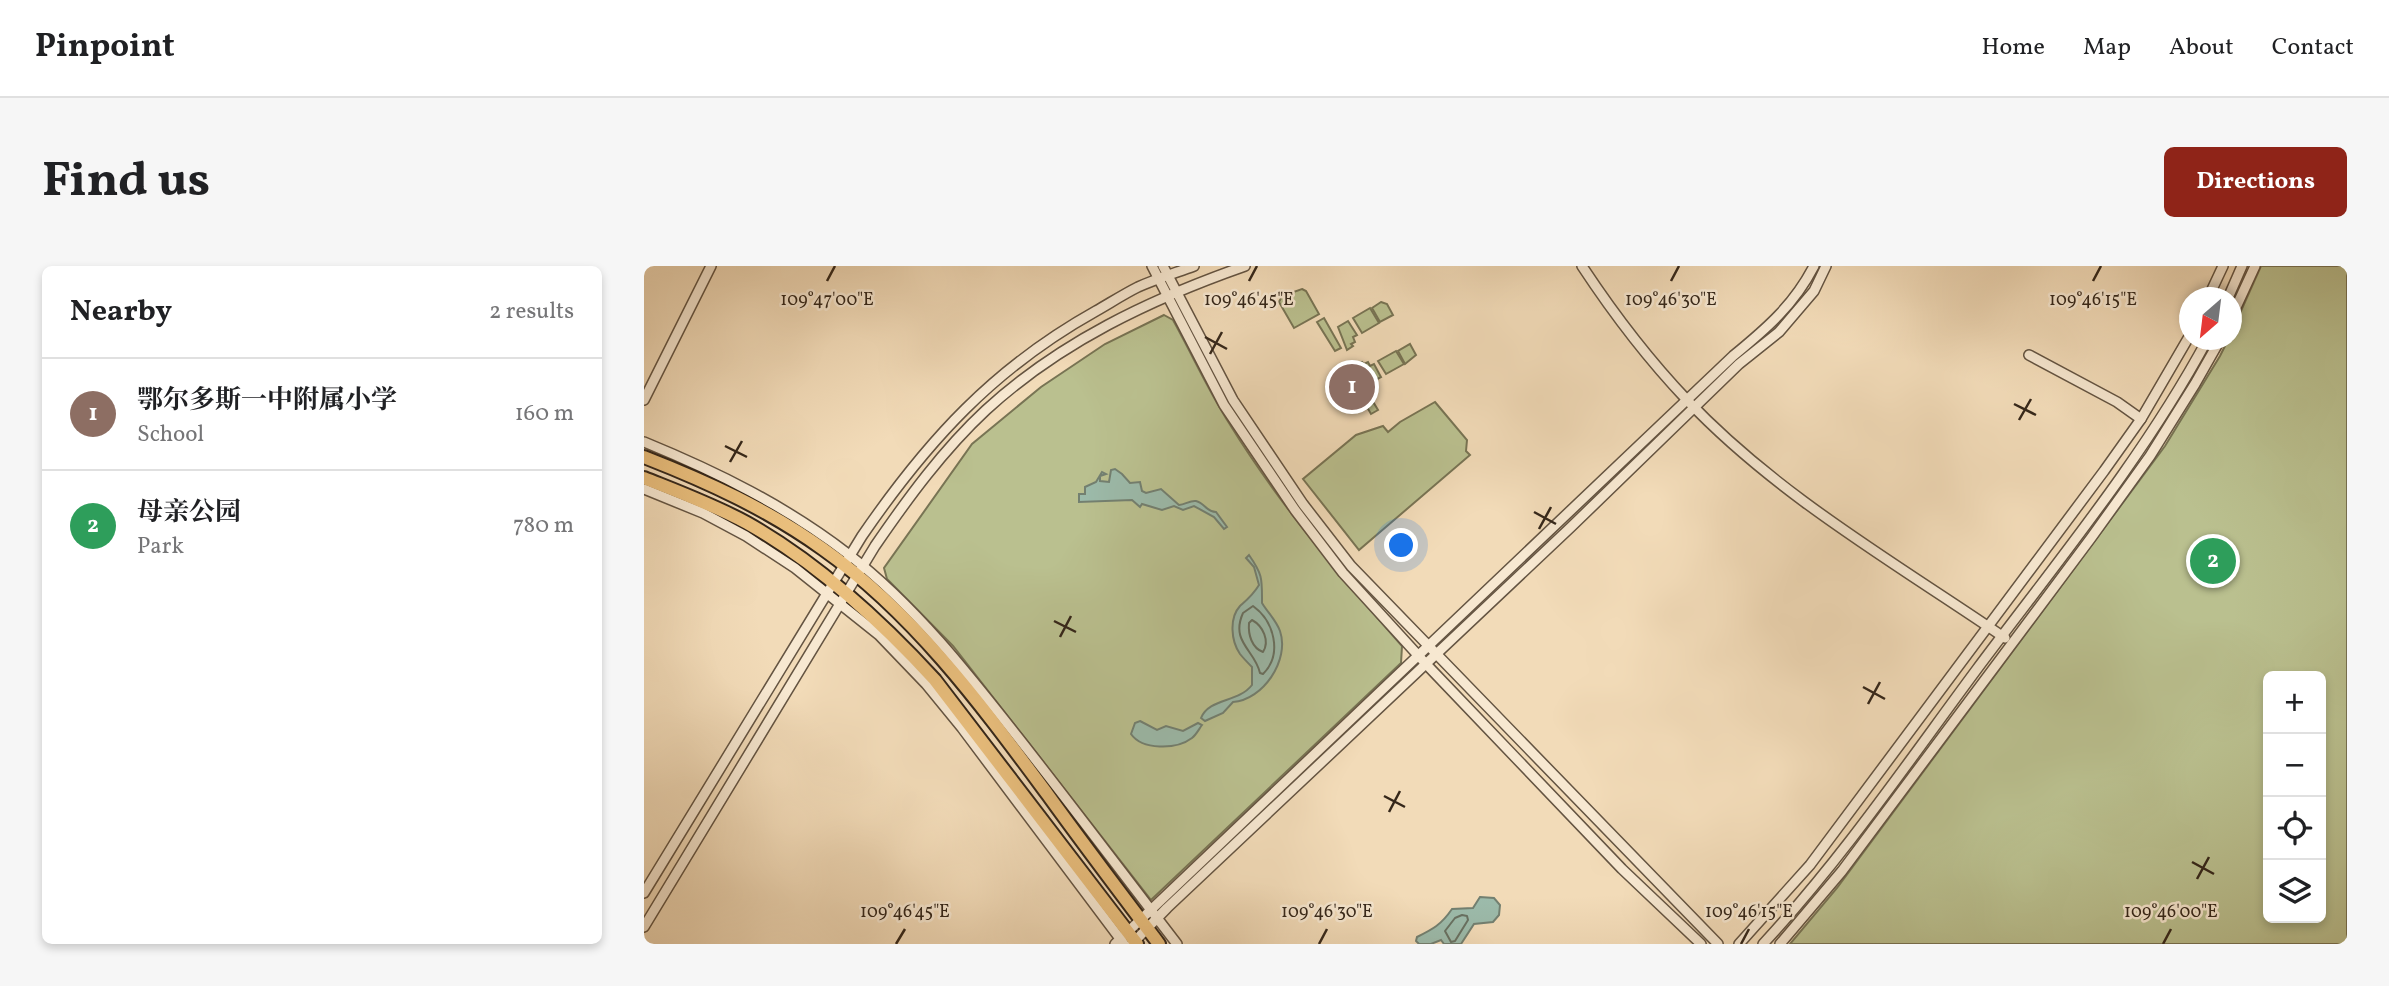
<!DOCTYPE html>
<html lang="en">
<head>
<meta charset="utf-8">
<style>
	body { margin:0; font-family:Vollkorn,"Noto Serif SC",serif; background:#f6f6f6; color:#202124 }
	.controls { position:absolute; right:21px; bottom:21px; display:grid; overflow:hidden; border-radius:10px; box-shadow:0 4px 10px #0003 }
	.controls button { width:63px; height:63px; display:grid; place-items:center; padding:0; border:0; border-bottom:2px solid #e0e0e0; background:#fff; color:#202124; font:35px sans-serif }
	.compass { position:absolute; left:1535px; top:21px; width:63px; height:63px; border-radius:50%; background:#fff; box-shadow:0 4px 10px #0003; rotate:208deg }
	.you { position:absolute; left:758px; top:280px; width:24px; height:24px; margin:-18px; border:5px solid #fff; border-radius:50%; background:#1a73e8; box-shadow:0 0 0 10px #1a73e833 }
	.badge { display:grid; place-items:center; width:46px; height:46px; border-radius:50%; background:#8f2418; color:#fff; font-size:23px; font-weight:700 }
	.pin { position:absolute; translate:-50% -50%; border:4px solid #fff; box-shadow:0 2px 7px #0006 }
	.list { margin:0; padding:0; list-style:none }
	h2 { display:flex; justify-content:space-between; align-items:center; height:91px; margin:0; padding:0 28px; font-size:30px }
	h2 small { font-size:23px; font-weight:400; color:#757577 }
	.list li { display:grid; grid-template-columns:46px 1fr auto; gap:21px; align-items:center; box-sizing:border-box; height:112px; padding:0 28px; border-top:2px solid #e0e0e0 }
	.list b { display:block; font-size:26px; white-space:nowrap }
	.list p { margin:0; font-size:23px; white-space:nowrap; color:#757577 }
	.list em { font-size:23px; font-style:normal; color:#757577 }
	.icon { flex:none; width:38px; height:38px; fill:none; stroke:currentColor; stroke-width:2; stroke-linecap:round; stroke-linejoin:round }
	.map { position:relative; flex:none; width:1703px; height:678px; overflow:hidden; border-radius:10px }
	header { display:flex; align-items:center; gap:42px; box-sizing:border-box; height:98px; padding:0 35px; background:#fff; border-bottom:2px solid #e0e0e0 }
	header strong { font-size:33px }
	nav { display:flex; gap:38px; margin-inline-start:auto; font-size:24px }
	.intro { display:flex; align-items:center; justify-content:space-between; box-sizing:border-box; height:168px; padding:0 42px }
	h1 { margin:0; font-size:49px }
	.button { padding:18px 32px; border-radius:10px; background:#8f2418; color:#fff; font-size:24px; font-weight:700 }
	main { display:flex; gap:42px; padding:0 42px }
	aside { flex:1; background:#fff; border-radius:10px; box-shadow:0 4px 10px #0003 }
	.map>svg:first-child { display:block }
	.green { fill:#bac08f; stroke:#787454; stroke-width:2; fill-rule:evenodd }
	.water { fill:#9cbbab; stroke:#738071; stroke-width:2 }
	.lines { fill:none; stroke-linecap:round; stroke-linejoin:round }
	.shore { stroke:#687162; stroke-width:2 }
	.minor-casing { stroke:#645442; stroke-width:12 }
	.major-casing { stroke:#35271a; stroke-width:16 }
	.minor { stroke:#f7e8d1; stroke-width:9 }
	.major { stroke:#e9be7c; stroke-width:12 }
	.ticks { fill:none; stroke:#35271a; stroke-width:2.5 }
	.ticks-label { font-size:18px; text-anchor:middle; fill:#35271a; stroke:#f7e8d1; stroke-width:5; stroke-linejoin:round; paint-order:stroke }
</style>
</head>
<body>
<header>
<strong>Pinpoint</strong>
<nav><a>Home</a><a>Map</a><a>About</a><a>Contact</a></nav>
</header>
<div class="intro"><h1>Find us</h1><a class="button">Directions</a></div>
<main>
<aside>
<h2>Nearby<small>2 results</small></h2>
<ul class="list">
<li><span class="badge" style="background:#8d6e63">1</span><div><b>鄂尔多斯一中附属小学</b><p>School</p></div><em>160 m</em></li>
<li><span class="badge" style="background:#2e9e5b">2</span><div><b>母亲公园</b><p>Park</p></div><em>780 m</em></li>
</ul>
</aside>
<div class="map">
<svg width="1703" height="678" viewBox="0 0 1703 678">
	<rect width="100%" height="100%" fill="#f2dbb8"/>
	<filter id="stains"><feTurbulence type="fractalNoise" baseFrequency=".00286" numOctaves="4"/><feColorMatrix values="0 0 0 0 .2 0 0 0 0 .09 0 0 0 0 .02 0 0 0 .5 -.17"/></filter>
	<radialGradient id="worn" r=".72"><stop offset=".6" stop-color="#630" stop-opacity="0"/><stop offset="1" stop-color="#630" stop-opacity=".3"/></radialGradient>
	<g class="green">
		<path d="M1617 0H1703V678H1146L1193 622 1521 180 1576 90 1584 74H1588V65ZM1677 410V652H1624V410Z"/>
		<polygon points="658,23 662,25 675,48 650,62 635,36 638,30"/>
		<polygon points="737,36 743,38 749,49 736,56 728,42"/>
		<polygon points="726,42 735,57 718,67 709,52"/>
		<path d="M520 49 529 54C548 88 564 124 585 157 635 238 695 309 758 380L757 397 507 634 309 380 243 313 240 302 328 178 397 121 461 78Z"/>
		<polygon points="680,52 697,82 691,85 673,56"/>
		<polygon points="704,55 713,69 709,71 711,76 707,78 709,80 703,84 694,61"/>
		<polygon points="766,78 772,89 761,98 754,85"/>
		<polygon points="752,85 760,98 742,108 734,95"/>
		<polygon points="718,96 720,98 724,96 726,100 730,98 737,111 726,117 712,100"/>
		<polygon points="711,106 734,144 727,148 705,110"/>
		<polygon points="791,136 823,174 822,185 826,189 715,284 659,213 712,169 739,160 744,166 756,156"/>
	</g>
	<g class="water">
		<path d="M471 203 478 208 486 217 496 216 498 225 502 227 517 223 535 239C541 239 546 234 552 235 561 237 562 246 572 246L583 261 580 263 570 251 550 240 539 244 530 240 518 244 498 238 496 241 488 234 435 236V228H441V221L452 216 458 206 462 208 456 210V215L465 216 467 204Z"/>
		<path d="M605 289C619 309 618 313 618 337 624 347 632 354 636 365 646 394 619 434 589 436L579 447 561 455 557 452C565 432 594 437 608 419V401C604 397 600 393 596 388 587 375 585 352 596 340 604 333 609 329 615 319L610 301 602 292Z"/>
		<path d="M496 455 513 464 522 460 539 465 554 457 558 459C555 463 552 469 548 472 532 484 498 484 487 468L491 457Z"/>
		<path d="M836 631 850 632 856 639 855 649 849 656 830 658 817 678H800L797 674 787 678H775L772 675 773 671C789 663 797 659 808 643L829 642Z"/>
	</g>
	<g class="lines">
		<g class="shore">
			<path d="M609 340C630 355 639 388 619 408L616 407C611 384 586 376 599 347Z"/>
			<path d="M608 354C619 360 626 375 619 386 608 382 604 369 605 357Z"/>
			<polygon points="818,649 823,650 824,654 811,675 807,676 801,665 811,652"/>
		</g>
		<g class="minor-casing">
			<g id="minor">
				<polyline points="508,0 580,139 651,244 699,307 782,398 978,603 1057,678"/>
				<polyline points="519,0 589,134 659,238 707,300 1074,678"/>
				<path d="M938 0C969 47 1004 93 1043 134 1134 230 1253 298 1361 372"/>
				<polyline points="1564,32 1579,0"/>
				<polyline points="1584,32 1598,0"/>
				<polyline points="1588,50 1611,0"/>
				<polyline points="1385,89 1473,136 1497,153"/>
				<polyline points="0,134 67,0"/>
				<path d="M0 176C73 206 142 240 204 288 275 343 329 414 384 484 434 548 483 613 533 678"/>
				<polyline points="0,223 59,247 102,270 151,302 235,369 282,418 318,462 480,678"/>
				<path d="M0 627 218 270C284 174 350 102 452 45 466 37 480 28 494 21 512 13 531 7 550 0"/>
				<path d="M0 661 231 280C264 232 299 184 342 144 416 76 507 33 601 0"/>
				<path d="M471 678 1089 90C1122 63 1150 39 1170 0"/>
				<polyline points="488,678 523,642 927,261 1095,98 1135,66 1170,25 1182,0"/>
				<polyline points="1095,678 1166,599 1460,205 1497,153 1546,69"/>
				<path d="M1119 678C1198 593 1264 496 1333 403 1413 296 1500 191 1563 74"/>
				<polyline points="1136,678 1198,605 1447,272 1506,190 1551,118 1576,74"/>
			</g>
		</g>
		<g class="major-casing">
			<g id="major">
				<path d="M0 191C64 216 123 243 179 283 271 348 338 440 404 529 440 579 478 629 515 678"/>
				<path d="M0 212C35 226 70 239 103 257 174 297 236 354 291 414L493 678"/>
			</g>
		</g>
		<use href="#minor" class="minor"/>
		<use href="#major" class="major"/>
	</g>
	<path class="ticks" d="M183 15 191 0M605 15 613 0M1027 15 1035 0M1449 15 1457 0M561 71 583 83M566 88 578 66M1370 138 1392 149M1375 154 1387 133M81 180 103 191M86 196 98 175M890 246 912 258M895 263 907 241M410 355 432 366M416 371 427 350M1219 421 1241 433M1224 438 1236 416M740 530 761 541M745 546 756 525M1548 596 1570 608M1553 613 1565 591M252 678 261 663M675 678 683 663M1097 678 1105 663M1519 678 1527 663"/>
	<g class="ticks-label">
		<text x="183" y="39">109°47'00"E</text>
		<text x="605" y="39">109°46'45"E</text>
		<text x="1027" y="39">109°46'30"E</text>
		<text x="1449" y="39">109°46'15"E</text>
		<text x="261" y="651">109°46'45"E</text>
		<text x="683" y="651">109°46'30"E</text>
		<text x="1105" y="651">109°46'15"E</text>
		<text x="1527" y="651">109°46'00"E</text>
	</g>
	<rect width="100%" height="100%" filter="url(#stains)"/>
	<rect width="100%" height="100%" fill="url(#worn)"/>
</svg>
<div class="controls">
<button>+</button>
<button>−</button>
<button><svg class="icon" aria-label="locate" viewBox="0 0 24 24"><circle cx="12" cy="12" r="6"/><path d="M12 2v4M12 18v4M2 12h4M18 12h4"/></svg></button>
<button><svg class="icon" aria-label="layers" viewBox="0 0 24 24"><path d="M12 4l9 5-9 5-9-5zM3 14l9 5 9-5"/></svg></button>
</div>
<svg class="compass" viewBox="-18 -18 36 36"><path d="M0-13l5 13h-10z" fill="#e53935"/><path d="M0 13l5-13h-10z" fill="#757577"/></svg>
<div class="you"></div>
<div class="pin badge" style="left:708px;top:121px;background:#8d6e63">1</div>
<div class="pin badge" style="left:1569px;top:295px;background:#2e9e5b">2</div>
</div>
</main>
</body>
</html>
